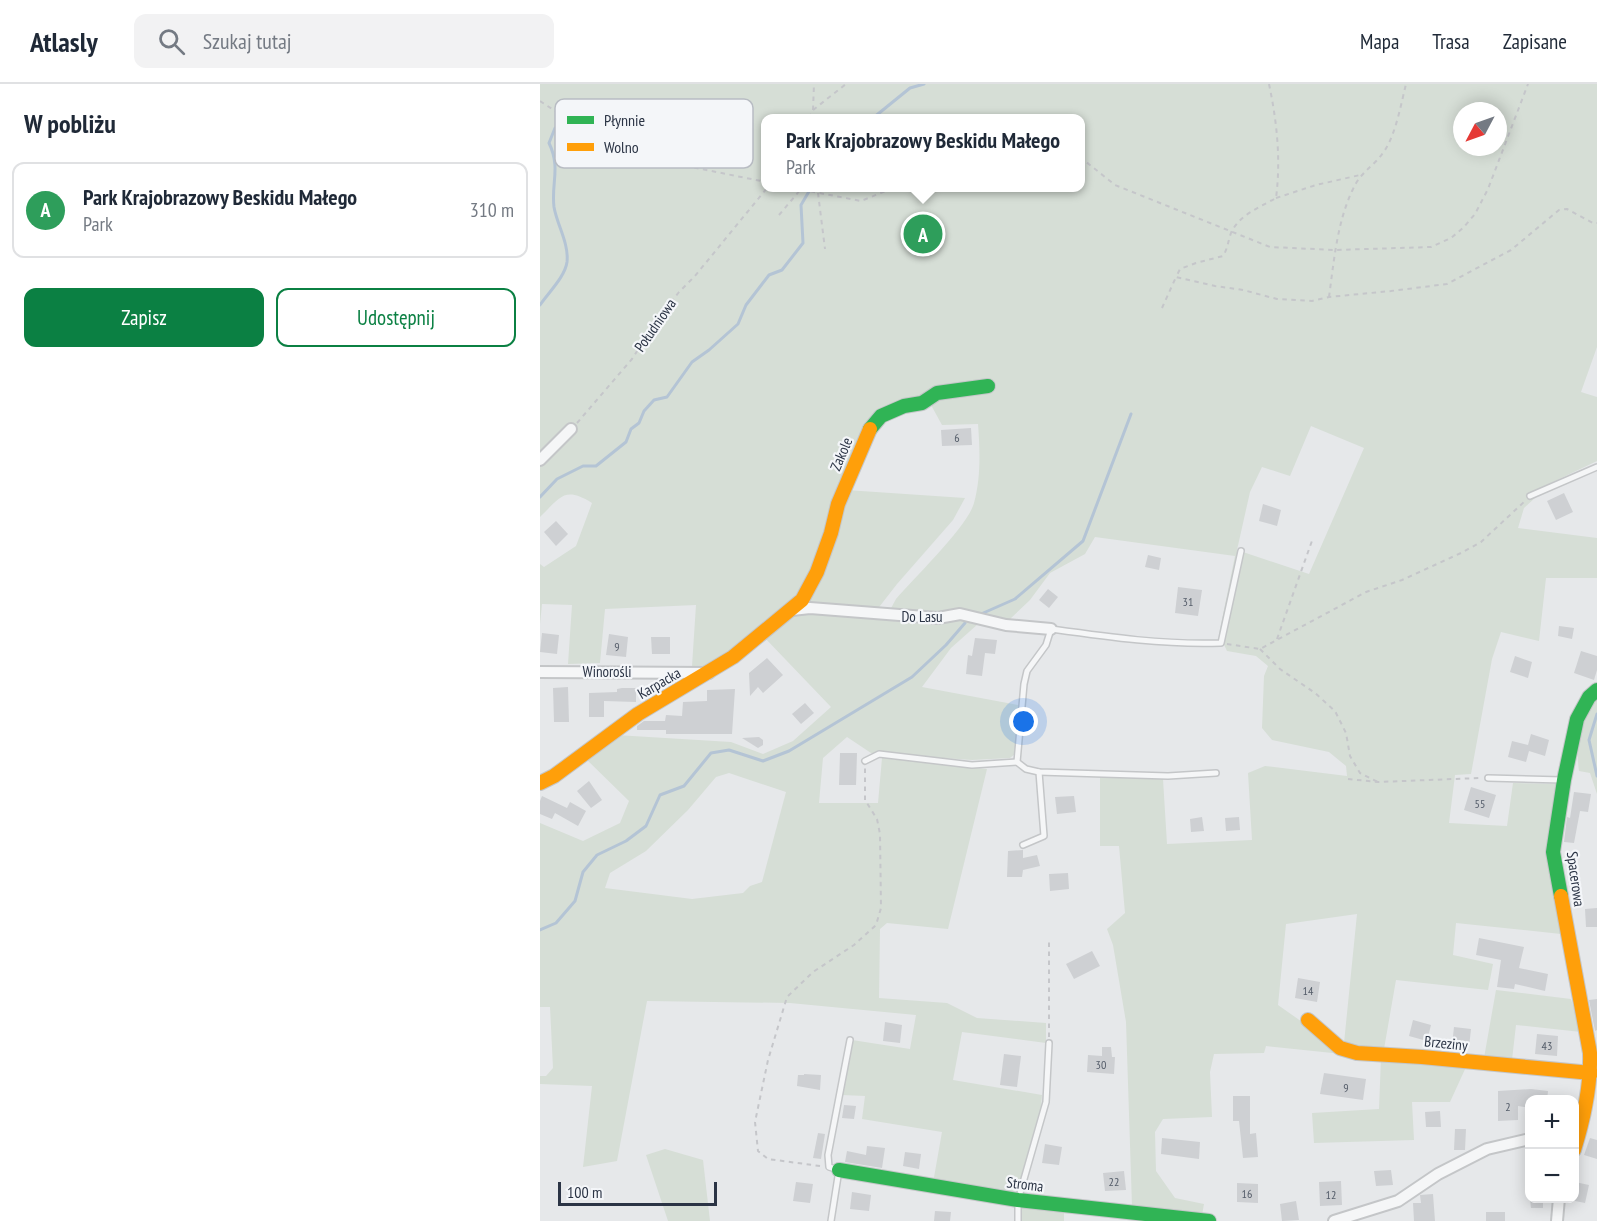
<!DOCTYPE html>
<html lang="pl">
<head>
<meta charset="utf-8">
<style>
	body { margin:0; font-family:"PT Sans Narrow",sans-serif; background:#f2f2f3; color:#1f2937 }
	.controls { position:absolute; right:18px; bottom:18px; display:grid; overflow:hidden; border-radius:12px; box-shadow:0 3px 15px #0003 }
	.controls button { width:54px; height:54px; display:grid; place-items:center; padding:0; border:0; border-bottom:2px solid #e0e1e3; background:#fff; color:#1f2937; font:30px sans-serif }
	.compass { position:absolute; left:913px; top:18px; width:54px; height:54px; border-radius:50%; background:#fff; box-shadow:0 3px 15px #0003; rotate:229deg }
	.scale { position:absolute; left:18px; bottom:15px; width:159px; box-sizing:border-box; padding-left:6px; border:3px solid #2b3445; border-top:0; font-size:16px; line-height:21px; white-space:nowrap; color:#2b3445; -webkit-text-stroke:4px #f4f6f9; paint-order:stroke }
	.you { position:absolute; left:484px; top:638px; width:21px; height:21px; margin:-15px; border:4px solid #fff; border-radius:50%; background:#1a73e8; box-shadow:0 0 0 9px #1a73e833 }
	.badge { display:grid; place-items:center; width:39px; height:39px; border-radius:50%; background:#0b8043; color:#fff; font-size:20px; font-weight:700 }
	.pin { position:absolute; translate:-50% -50%; border:3px solid #fff; box-shadow:0 2px 6px #0006 }
	.popup { position:absolute; left:221px; top:30px; width:324px; height:78px; box-sizing:border-box; display:grid; place-content:center; border-radius:12px; background:#fff; filter:drop-shadow(0 2px 4px #0005); font-size:20px; white-space:nowrap; color:#747a83 }
	.popup b { font-size:22px; color:#1f2937 }
	.popup::after { content:''; position:absolute; left:50%; top:100%; margin-left:-12px; border:12px solid transparent; border-top-color:#fff }
	.list { margin:0; padding:0; list-style:none }
	h2 { display:flex; justify-content:space-between; align-items:center; height:78px; margin:0; padding:0 24px; font-size:26px }
	h2 small { font-size:20px; font-weight:400; color:#747a83 }
	.list li { display:grid; grid-template-columns:39px 1fr auto; gap:18px; align-items:center; box-sizing:border-box; height:96px; margin:0 12px 12px; padding:0 12px; border:2px solid #e0e1e3; border-radius:12px }
	.list b { display:block; font-size:22px; white-space:nowrap }
	.list p { margin:0; font-size:20px; white-space:nowrap; color:#747a83 }
	.list em { font-size:20px; font-style:normal; color:#747a83 }
	.actions { display:flex; gap:12px; padding:18px 24px }
	.actions a { flex:1; padding:14px 0; border:2px solid #0b8043; border-radius:12px; text-align:center; font-size:21px; color:#0b8043 }
	.actions .main { background:#0b8043; color:#fff }
	.icon { flex:none; width:33px; height:33px; fill:none; stroke:currentColor; stroke-width:2; stroke-linecap:round; stroke-linejoin:round }
	.map { position:relative; flex:none; width:1057px; height:1137px; overflow:hidden }
	header { display:flex; align-items:center; gap:36px; box-sizing:border-box; height:84px; padding:0 30px; background:#fff; border-bottom:2px solid #e0e1e3 }
	header strong { font-size:28px }
	nav { display:flex; gap:33px; margin-inline-start:auto; font-size:21px }
	.search { width:420px; height:54px; background:#f2f2f3; display:flex; align-items:center; gap:15px; box-sizing:border-box; padding:0 21px; border-radius:12px; color:#747a83; font-size:22px }
	main { display:flex }
	aside { flex:1; background:#fff }
	.map>svg:first-child { display:block }
	.green { fill:#d6ded6; fill-rule:evenodd }
	.lines { fill:none; stroke-linecap:round; stroke-linejoin:round }
	.stream { stroke:#b4c4d5; stroke-width:3 }
	.building { fill:#ced0d3 }
	.lane-casing { stroke:#c4c6c8; stroke-width:8 }
	.street-casing { stroke:#c4c6c8; stroke-width:14 }
	.fast-casing { stroke:#c4c6c8; stroke-width:16 }
	.slow-casing { stroke:#c4c6c8; stroke-width:16 }
	.path { stroke:#c5c6ca; stroke-width:2; stroke-dasharray:4.5 4.5; stroke-linecap:butt }
	.lane { stroke:#f5f6f7; stroke-width:5 }
	.street { stroke:#f5f6f7; stroke-width:10 }
	.fast { stroke:#30b455; stroke-width:14 }
	.slow { stroke:#ff9f0a; stroke-width:14 }
	.labels { text-anchor:middle; dominant-baseline:central; stroke-width:4.5; stroke-linejoin:round; paint-order:stroke }
	.number-label { font-size:12px; fill:#545c69 }
	.street-label { font-size:15px; fill:#2b3445; stroke:#f4f6f9 }
	.key { fill:#f4f6f9; stroke:#b8bcc3; stroke-width:1.5 }
	.key-label { font-size:16px; fill:#2b3445 }
</style>
</head>
<body>
<header>
<strong>Atlasly</strong>
<div class="search"><svg class="icon" aria-label="search" viewBox="0 0 24 24"><circle cx="10" cy="10" r="6"/><path d="M15 15l6 6"/></svg>Szukaj tutaj</div>
<nav><a>Mapa</a><a>Trasa</a><a>Zapisane</a></nav>
</header>
<main>
<aside>
<h2>W pobliżu<small></small></h2>
<ul class="list">
<li><span class="badge" style="background:#2e9e5b">A</span><div><b>Park Krajobrazowy Beskidu Małego</b><p>Park</p></div><em>310 m</em></li>
</ul>
<div class="actions"><a class="main">Zapisz</a><a>Udostępnij</a></div>
</aside>
<div class="map">
<svg width="1057" height="1137" viewBox="0 0 1057 1137">
	<rect width="100%" height="100%" fill="#e6e8ea"/>
	<g class="green">
		<path d="M0 0H1057V263L1041 308 1057 313V377L992 408 996 413 984 424 978 444 1057 454V494H1006L999 557 961 548 952 575 931 690 915 691 909 739 967 742 973 699 1018 700 1021 850 916 839 913 871 953 880 948 906 856 896 844 965 820 964 804 959 817 830 746 840 738 921 765 940 802 970 726 962 724 969 674 970 670 988 672 1033 623 1035 615 1048 616 1087 635 1114 664 1120 662 1131 592 1122 586 938 573 861 567 845 585 829 579 762H560V693L623 695 627 760 712 756 708 689 725 682 807 692 806 682 789 668 732 656 722 644 724 592 728 582 716 572 687 567 679 550 695 472 555 453 545 470 510 489 490 516 470 535 418 526 408 528 350 526 356 515C374 494 428 442 434 419 441 394 440 366 438 340L402 341 391 321 344 324 265 499 252 520 169 582H152L156 521 65 525 60 579 28 580 32 521 2 520 0 540V480L4 483 36 462 52 419C24 402 21 413 0 433ZM922 27H958V63H922ZM226 34H540V104H226ZM771 342 824 364 769 490 697 466 710 408 722 383 750 392Z"/>
		<polygon points="306,406 425,414 413,436 357,500 336,527 269,520 267,515"/>
		<path d="M275 529 393 541 420 534 438 540 411 564 382 603 478 621 475 670 470 674 432 676 331 669 307 653 283 674 279 719H338L342 674 447 685 408 845 347 839 340 845 339 914 407 919 437 934 506 939V959L422 948 413 996 502 1011 501 1023 478 1103 469 1112 393 1099 402 1048 322 1035 325 1012 302 1011 312 956 370 965 376 931 250 919 107 917 77 1077 43 1083 52 1002 0 1000V992H6L13 984 10 923H0V739L43 757 80 739 89 717 44 673 76 651 191 658 223 670 253 657 291 623 223 552 256 530ZM189 689 246 708 222 798 210 802 203 809 152 815 65 804 70 789 106 767 148 726 176 693Z"/>
		<path d="M1057 612V710L1050 689 1039 687C1035 657 1039 638 1057 612Z"/>
		<polygon points="956,906 1031,915 1041,948 976,941 972,976 944,974"/>
		<polygon points="841,974 926,983 910,1018 872,1018 874,1056 774,1059 772,1029 839,1025"/>
		<polygon points="125,1065 163,1076 170,1137 128,1137 106,1071"/>
		<polygon points="488,1120 524,1128 524,1137 480,1137 480,1123"/>
	</g>
	<g class="lines">
		<g class="stream">
			<polyline points="333,34 370,4 384,0"/>
			<path d="M0 221C8 209 25 193 27 178 29 159 17 141 14 123 11 99 21 84 9 59L15 44"/>
			<polyline points="0,413 17,395 43,382 56,382 86,358 91,345 99,339 104,327 114,316 127,313 152,278 169,266 198,240 206,221 229,191 242,186 263,159 261,121 271,104"/>
			<polyline points="441,530 475,515 543,457 591,330"/>
			<polyline points="1057,630 1049,656 1057,692"/>
			<polyline points="0,846 16,839 35,817 43,788 57,771 86,757 106,742 120,711 144,702 171,669 189,666 223,677 249,667 372,593 406,561 425,539"/>
		</g>
	</g>
	<g class="building">
		<polygon points="431,344 432,361 402,362 401,346"/>
		<polygon points="1024,409 1033,428 1016,436 1007,417"/>
		<polygon points="723,420 741,426 737,442 719,437"/>
		<polygon points="16,437 28,450 16,462 4,448"/>
		<polygon points="608,471 621,474 619,486 605,483"/>
		<polygon points="638,503 662,506 658,532 635,529"/>
		<polygon points="508,505 518,513 509,524 499,516"/>
		<polygon points="1019,542 1034,544 1032,555 1018,552"/>
		<polygon points="2,549 19,551 17,570 0,568"/>
		<polygon points="69,550 88,553 86,573 66,571"/>
		<polygon points="111,553 130,553 130,570 112,570"/>
		<polygon points="435,554 457,556 455,570 445,569 442,592 426,590 428,571 432,572"/>
		<polygon points="1041,567 1057,572 1057,586 1054,596 1034,589"/>
		<polygon points="975,572 992,578 988,594 970,588"/>
		<polygon points="227,574 243,591 223,609 218,603 210,612 209,589"/>
		<polygon points="28,603 29,638 14,638 13,604"/>
		<polygon points="82,604 96,604 96,618 64,617 64,633 49,633 49,609 77,608 77,605"/>
		<polygon points="195,605 192,650 126,650 126,646 97,646 97,642 104,637 125,637 126,631 142,632 143,618 167,617 167,606"/>
		<polygon points="265,619 274,629 261,640 252,630"/>
		<polygon points="991,650 1009,656 1005,672 989,667 986,678 968,673 972,657 988,661"/>
		<polygon points="219,653 223,656 223,661 218,664 202,654"/>
		<polygon points="300,669 317,669 316,701 299,701"/>
		<polygon points="49,697 62,716 51,724 37,707"/>
		<polygon points="931,703 956,711 949,734 924,726"/>
		<polygon points="1034,708 1051,710 1048,728 1040,727 1034,759 1024,758 1027,733 1030,734"/>
		<polygon points="2,712 27,724 30,718 46,727 38,742 15,729 12,735 0,730 0,717"/>
		<polygon points="534,712 536,728 517,730 515,713"/>
		<polygon points="662,733 664,747 651,748 650,735"/>
		<polygon points="699,733 700,746 686,747 685,734"/>
		<polygon points="483,766 483,774 497,771 500,782 483,786 482,793 467,793 468,767"/>
		<polygon points="528,789 529,805 510,807 509,790"/>
		<polygon points="1057,824 1057,843 1046,843 1045,825"/>
		<polygon points="939,854 984,863 979,884 1008,890 1005,907 975,900 974,905 957,903 961,876 936,871"/>
		<polygon points="552,867 560,882 534,895 526,880"/>
		<polygon points="758,894 780,898 777,918 755,914"/>
		<polygon points="1057,915 1057,946 1055,947 1049,916"/>
		<polygon points="873,936 891,941 887,957 869,952"/>
		<polygon points="345,938 362,941 360,959 343,957"/>
		<polygon points="914,943 931,945 929,963 912,961"/>
		<polygon points="997,950 1018,952 1017,972 995,970"/>
		<polygon points="562,963 571,963 572,973 575,973 574,990 547,988 548,971 562,972"/>
		<polygon points="464,970 481,972 477,1003 460,1001"/>
		<polygon points="784,989 826,995 823,1016 780,1010"/>
		<polygon points="264,990 281,991 280,1006 257,1002 258,991 264,991"/>
		<polygon points="991,1005 1008,1007 1007,1016 990,1016 990,1024 978,1022 978,1036 958,1037 958,1007"/>
		<polygon points="693,1012 710,1012 710,1050 716,1049 718,1073 703,1074 699,1037 693,1037"/>
		<polygon points="304,1021 316,1022 314,1035 302,1034"/>
		<polygon points="900,1027 901,1043 886,1043 885,1028"/>
		<polygon points="915,1045 926,1045 925,1066 914,1066"/>
		<polygon points="278,1049 285,1050 281,1075 273,1074"/>
		<polygon points="622,1054 660,1058 659,1075 621,1070"/>
		<polygon points="1050,1054 1057,1056 1057,1075 1044,1071"/>
		<polygon points="505,1060 522,1063 519,1081 502,1079"/>
		<polygon points="327,1062 345,1064 342,1084 305,1078 307,1067 326,1071"/>
		<polygon points="365,1068 381,1070 379,1085 363,1082"/>
		<polygon points="851,1086 853,1101 836,1102 834,1087"/>
		<polygon points="584,1087 586,1106 565,1107 563,1089"/>
		<polygon points="801,1097 802,1121 780,1122 779,1098"/>
		<polygon points="256,1098 273,1100 270,1119 253,1117"/>
		<polygon points="1035,1098 1049,1101 1045,1119 1035,1117"/>
		<polygon points="697,1099 718,1100 718,1119 697,1118"/>
		<polygon points="312,1108 331,1111 329,1127 310,1125"/>
		<polygon points="893,1110 895,1137 874,1137 873,1119 881,1119 880,1111"/>
		<polygon points="1003,1114 1003,1124 991,1124 990,1115"/>
		<polygon points="756,1117 759,1136 742,1137 740,1120"/>
		<polygon points="395,1127 411,1128 410,1137 394,1137"/>
		<rect x="946" y="1128" width="19" height="9"/>
	</g>
	<g class="lines">
		<g class="lane-casing">
			<g id="lane">
				<polyline points="990,412 1057,383"/>
				<polyline points="325,677 339,670 432,681 477,678"/>
				<path d="M676 689 628 692 499 688 486 685 477 678 484 600 487 587 506 561 511 545C568 553 624 561 681 559L701 467"/>
				<polyline points="948,694 1022,696"/>
				<polyline points="483,761 504,752 499,688"/>
				<polyline points="291,1137 299,1086 289,1083 288,1071 310,956"/>
				<polyline points="478,1137 478,1116 506,1018 509,959"/>
			</g>
		</g>
		<g class="street-casing">
			<g id="street">
				<polyline points="0,376 31,345"/>
				<polyline points="252,526 270,524 398,534 420,530 466,541 511,545"/>
				<polyline points="0,588 169,589"/>
				<polyline points="794,1137 858,1117 898,1090 947,1065 990,1055"/>
				<polyline points="1017,1137 1019,1114"/>
			</g>
		</g>
		<g class="fast-casing">
			<g id="fast">
				<polyline points="330,345 341,332 364,322 382,319 397,309 448,302"/>
				<polyline points="1021,812 1013,768 1024,696 1037,635 1049,613 1057,606"/>
				<polyline points="299,1086 478,1116 669,1137"/>
			</g>
		</g>
		<g class="slow-casing">
			<g id="slow">
				<polyline points="0,699 14,692 98,630 193,573 262,516 277,488 291,449 298,420 330,345"/>
				<path d="M1021 812 1050 969C1051 1003 1044 1034 1034 1066"/>
				<polyline points="768,936 800,964 817,969 882,973 1051,989"/>
			</g>
		</g>
		<g class="path">
			<path d="M729 0C737 38 741 76 736 114 720 123 699 131 691 149 688 157 688 164 683 172L656 179 640 185 636 193 675 202 703 206 737 215 772 217 789 213 851 207 907 200 971 166 1019 126 1027 125 1053 139H1057"/>
			<polyline points="0,17 77,68 226,98"/>
			<polyline points="273,26 274,0"/>
			<polyline points="269,34 273,26 306,0"/>
			<polyline points="540,73 575,101 730,163 795,166 891,163 911,154 923,144 935,130 948,105 988,0"/>
			<polyline points="253,104 321,117 353,104"/>
			<polyline points="278,109 285,165"/>
			<polyline points="736,114 776,101 820,91"/>
			<polyline points="239,131 261,105"/>
			<path d="M789 213C794 177 797 138 813 105 821 87 835 82 845 66 856 49 861 20 866 0"/>
			<polyline points="622,224 636,193"/>
			<polyline points="37,339 92,275 116,238 139,208 155,192 227,104"/>
			<polyline points="737,555 773,454"/>
			<polyline points="687,560 720,565 826,508 862,496 921,469 941,458 985,417"/>
			<polyline points="720,565 740,585 775,609 795,627 806,649 810,672 820,689 838,698"/>
			<polyline points="808,695 838,698 939,694"/>
			<polyline points="509,953 509,857"/>
			<polyline points="280,1082 228,1075 218,1067 215,1038 228,976 247,913 273,888 314,861 336,841 341,824 340,750 337,735 325,716 325,684"/>
		</g>
		<use href="#lane" class="lane"/>
		<use href="#street" class="street"/>
		<use href="#fast" class="fast"/>
		<use href="#slow" class="slow"/>
	</g>
	<g class="labels">
		<g class="number-label">
			<text x="417" y="353">6</text>
			<text x="648" y="517">31</text>
			<text x="77" y="562">9</text>
			<text x="940" y="719">55</text>
			<text x="768" y="906">14</text>
			<text x="1007" y="961">43</text>
			<text x="561" y="980">30</text>
			<text x="806" y="1003">9</text>
			<text x="968" y="1022">2</text>
			<text x="574" y="1097">22</text>
			<text x="707" y="1109">16</text>
			<text x="791" y="1110">12</text>
		</g>
		<g class="street-label">
			<text transform="translate(115 241) rotate(-55)">Południowa</text>
			<text transform="translate(301 370) rotate(-67)">Zakole</text>
			<text x="382" y="532">Do Lasu</text>
			<text x="67" y="587">Winorośli</text>
			<text transform="translate(119 599) rotate(-30)">Karpacka</text>
			<text transform="translate(1036 795) rotate(82)">Spacerowa</text>
			<text transform="translate(906 959) rotate(6)">Brzeziny</text>
			<text transform="translate(485 1100) rotate(7)">Stroma</text>
		</g>
	</g>
	<rect x="15" y="15" width="198" height="69" rx="9" class="key"/>
	<rect x="27" y="32" width="27" height="8" fill="#30b455"/>
	<rect x="27" y="59" width="27" height="8" fill="#ff9f0a"/>
	<g class="key-label">
		<text x="64" y="42">Płynnie</text>
		<text x="64" y="69">Wolno</text>
	</g>
</svg>
<div class="controls">
<button>+</button>
<button>−</button>
</div>
<svg class="compass" viewBox="-18 -18 36 36"><path d="M0-13l5 13h-10z" fill="#e53935"/><path d="M0 13l5-13h-10z" fill="#747a83"/></svg>
<div class="scale">100 m</div>
<div class="you"></div>
<div class="pin badge" style="left:383px;top:150px;background:#2e9e5b">A</div>
<div class="popup"><b>Park Krajobrazowy Beskidu Małego</b>Park</div>
</div>
</main>
</body>
</html>
